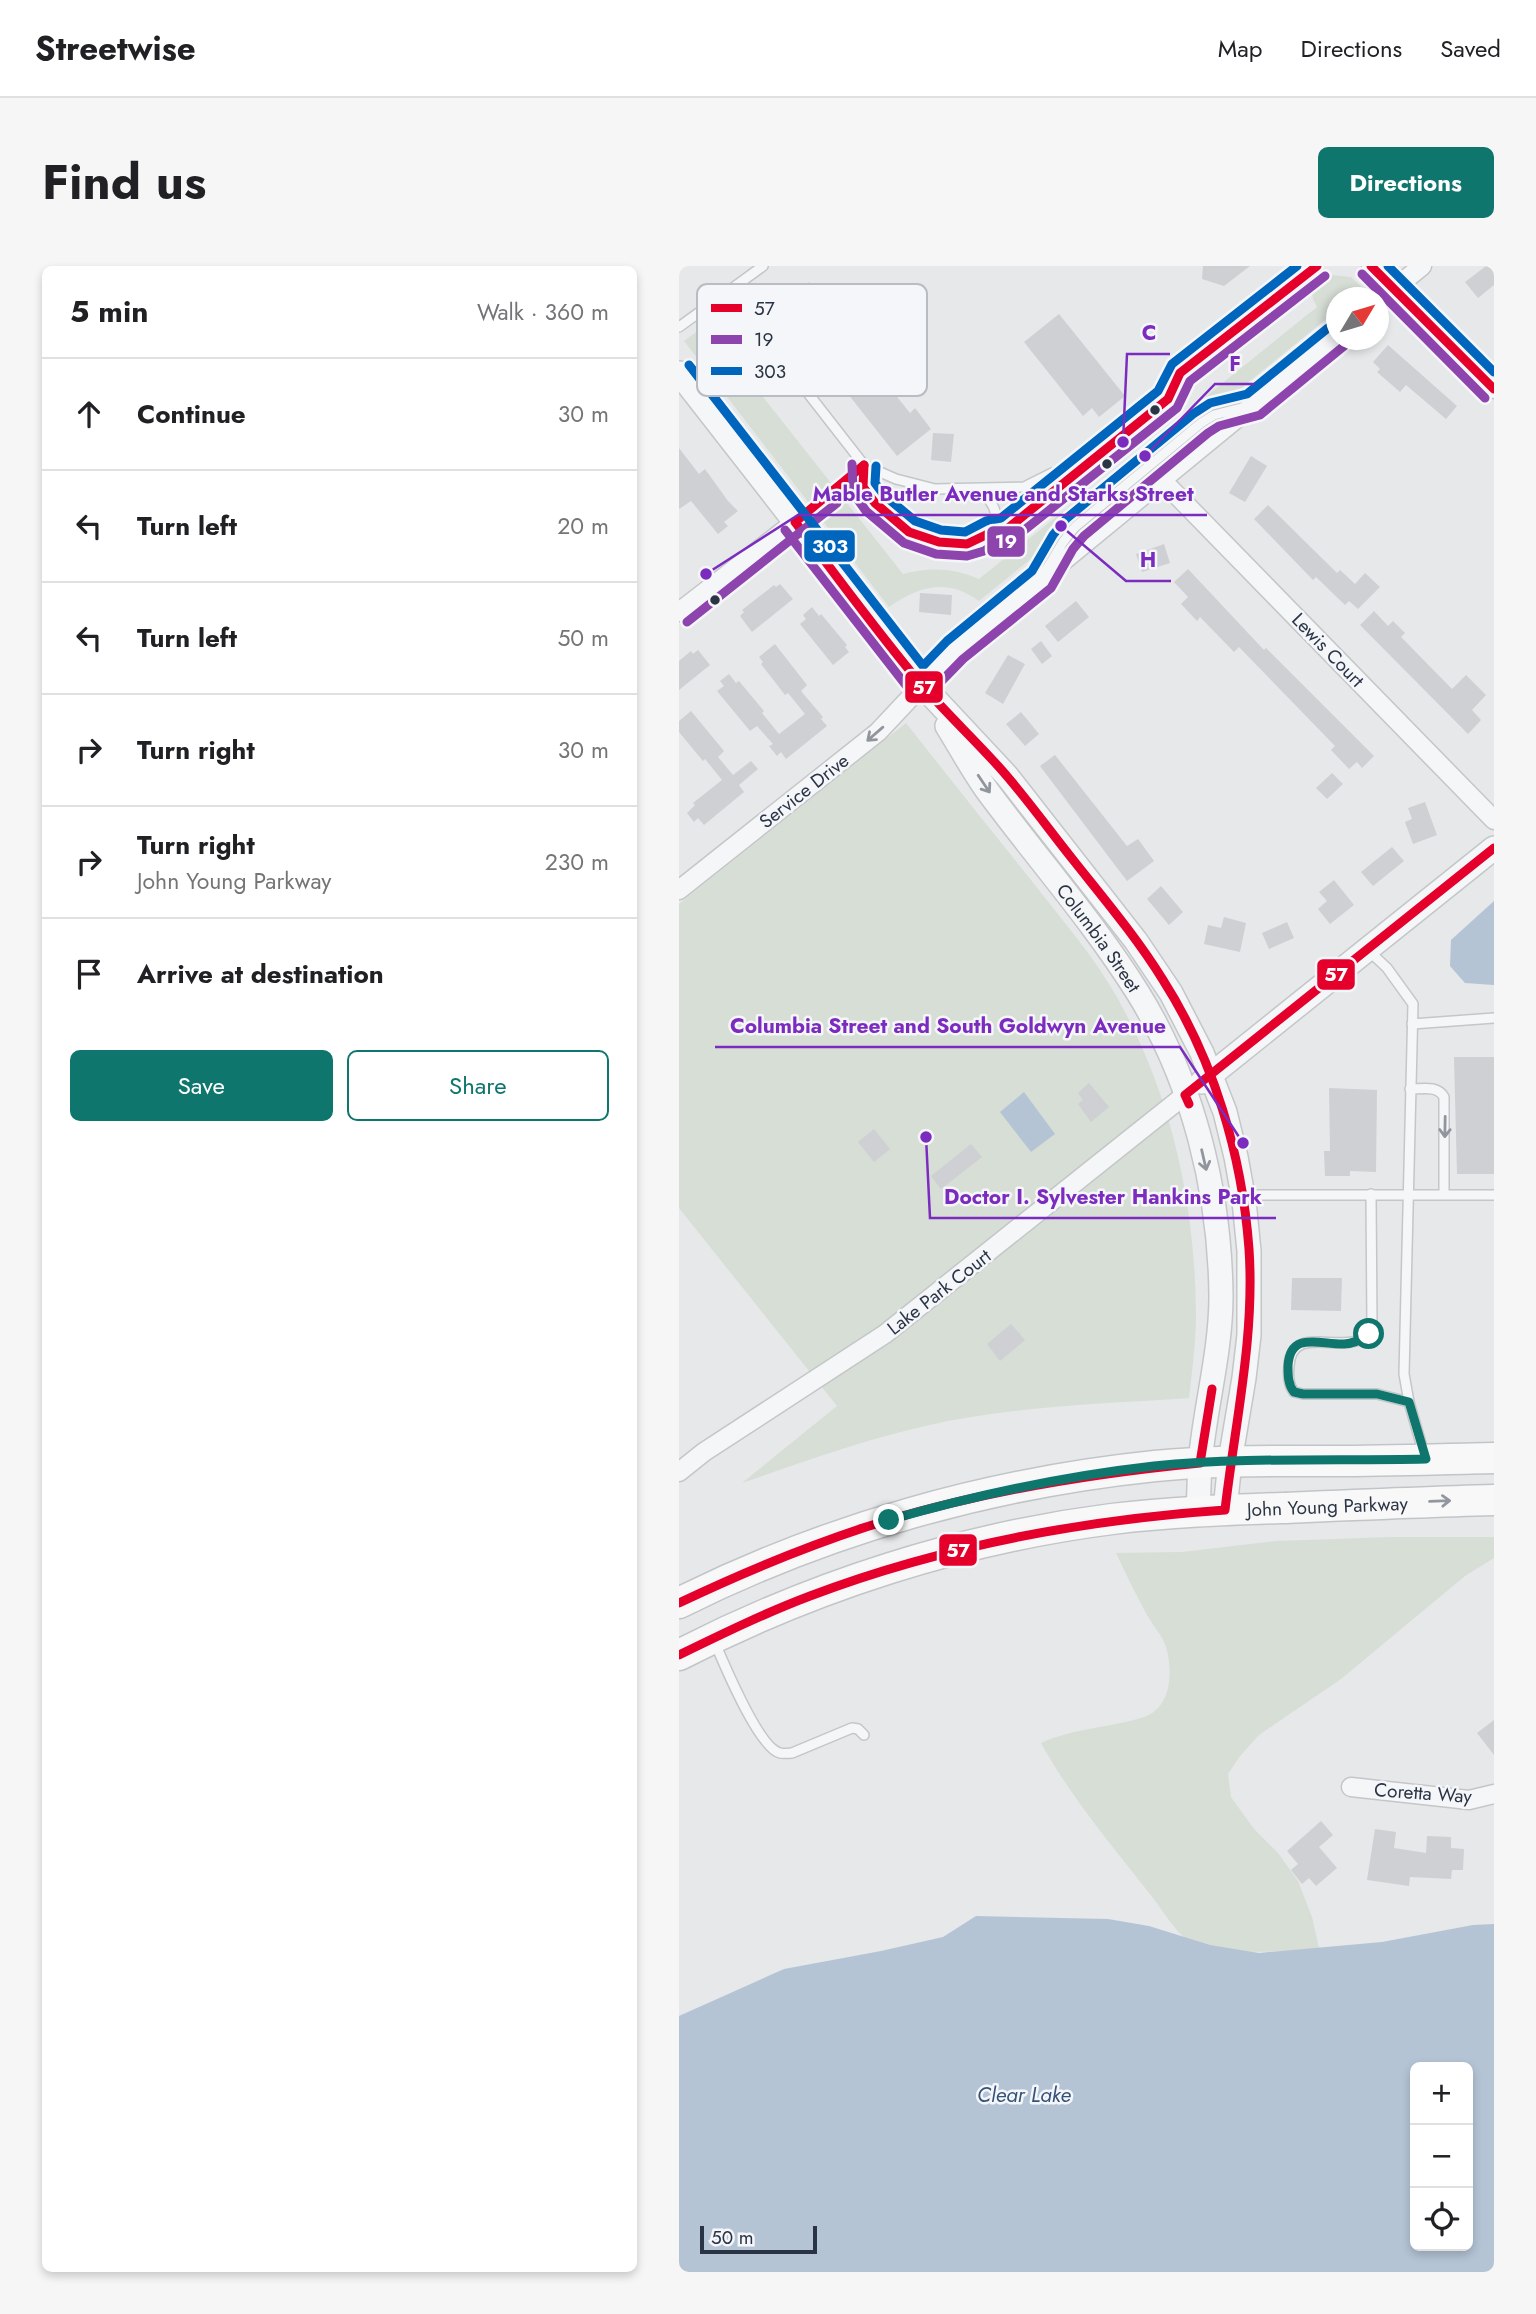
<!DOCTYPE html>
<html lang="en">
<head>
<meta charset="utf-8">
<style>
	body { margin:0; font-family:Jost,sans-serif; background:#f6f6f6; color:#202124 }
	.controls { position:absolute; right:21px; bottom:21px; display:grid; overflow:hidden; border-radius:10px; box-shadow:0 4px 10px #0003 }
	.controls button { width:63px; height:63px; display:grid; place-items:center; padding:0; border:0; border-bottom:2px solid #e0e0e0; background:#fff; color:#202124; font:35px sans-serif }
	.compass { position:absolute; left:647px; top:21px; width:63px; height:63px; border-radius:50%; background:#fff; box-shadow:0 4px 10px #0003; rotate:52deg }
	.scale { position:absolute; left:21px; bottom:18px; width:117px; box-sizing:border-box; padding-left:7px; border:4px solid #2b3445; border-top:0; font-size:19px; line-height:24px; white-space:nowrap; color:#2b3445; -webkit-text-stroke:5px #f4f6f9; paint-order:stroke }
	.stop { position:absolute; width:21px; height:21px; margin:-16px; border:5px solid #0f766e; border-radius:50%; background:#fff }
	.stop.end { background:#0f766e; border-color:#fff; box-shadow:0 2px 7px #0008 }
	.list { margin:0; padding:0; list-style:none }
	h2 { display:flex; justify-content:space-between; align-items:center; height:91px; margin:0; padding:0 28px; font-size:30px }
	h2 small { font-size:23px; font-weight:400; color:#757577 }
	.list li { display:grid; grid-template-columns:46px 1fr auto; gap:21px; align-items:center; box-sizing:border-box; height:112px; padding:0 28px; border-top:2px solid #e0e0e0 }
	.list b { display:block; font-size:26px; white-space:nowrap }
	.list p { margin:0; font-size:23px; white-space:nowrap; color:#757577 }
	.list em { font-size:23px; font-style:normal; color:#757577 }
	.actions { display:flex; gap:14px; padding:21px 28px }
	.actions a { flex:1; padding:16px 0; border:2px solid #0f766e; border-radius:10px; text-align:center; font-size:24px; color:#0f766e }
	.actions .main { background:#0f766e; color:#fff }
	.icon { flex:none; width:38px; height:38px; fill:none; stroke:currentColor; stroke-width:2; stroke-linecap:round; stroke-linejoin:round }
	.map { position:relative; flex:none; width:815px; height:2006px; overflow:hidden; border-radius:10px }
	header { display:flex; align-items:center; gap:42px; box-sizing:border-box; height:98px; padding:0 35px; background:#fff; border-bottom:2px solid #e0e0e0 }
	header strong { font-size:33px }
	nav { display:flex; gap:38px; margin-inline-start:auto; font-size:24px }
	.intro { display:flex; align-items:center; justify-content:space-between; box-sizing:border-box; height:168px; padding:0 42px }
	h1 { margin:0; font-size:49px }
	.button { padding:18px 32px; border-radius:10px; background:#0f766e; color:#fff; font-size:24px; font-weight:700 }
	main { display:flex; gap:42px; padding:0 42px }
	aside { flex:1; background:#fff; border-radius:10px; box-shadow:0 4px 10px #0003 }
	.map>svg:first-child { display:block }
	.green { fill:#d6ded6 }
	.water { fill:#b4c4d5; fill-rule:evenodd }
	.building { fill:#ced0d3 }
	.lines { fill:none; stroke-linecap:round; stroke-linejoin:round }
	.service-casing { stroke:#c4c6c8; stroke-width:12 }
	.minor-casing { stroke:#c4c6c8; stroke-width:21 }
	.tertiary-casing { stroke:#c4c6c8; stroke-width:26 }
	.primary-casing { stroke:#c2c5c8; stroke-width:33 }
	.service { stroke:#f5f6f7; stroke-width:9 }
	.minor { stroke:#f5f6f7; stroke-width:18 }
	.tertiary { stroke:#f5f6f7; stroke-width:23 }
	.primary { stroke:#f8f8f8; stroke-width:30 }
	.bus-1-casing { stroke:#f4f6f9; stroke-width:14 }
	.bus-2-casing { stroke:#f4f6f9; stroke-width:14 }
	.bus-3-casing { stroke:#f4f6f9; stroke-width:14 }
	.bus-1 { stroke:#e4002b; stroke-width:9 }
	.bus-2 { stroke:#8e44ad; stroke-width:9 }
	.bus-3 { stroke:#0065bd; stroke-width:9 }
	.oneway { stroke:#90959e }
	.oneway2 { stroke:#92969e }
	.route { stroke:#0f766e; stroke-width:9 }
	.bus-dot { fill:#2b3445; stroke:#f4f6f9; stroke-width:2.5 }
	.labels { text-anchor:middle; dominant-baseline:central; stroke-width:5; stroke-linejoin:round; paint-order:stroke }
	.street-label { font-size:19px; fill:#2b3445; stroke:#f4f6f9 }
	.water-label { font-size:21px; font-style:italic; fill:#34527a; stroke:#f4f6f9 }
	.key { fill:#f4f6f9; stroke:#b8bcc3; stroke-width:2 }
	.key-label { font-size:19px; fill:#2b3445 }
	.leader { fill:none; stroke:#7b2cbf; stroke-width:2.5 }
	.callout-dot { fill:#7b2cbf; stroke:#f4f6f9; stroke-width:2.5 }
	.callout-label { font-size:21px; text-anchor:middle; font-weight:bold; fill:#7b2cbf; stroke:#f4f6f9; stroke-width:5; stroke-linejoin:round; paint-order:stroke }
	.line-badge { stroke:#f4f6f9; stroke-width:2.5 }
	.badge-label { font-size:19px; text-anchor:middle; font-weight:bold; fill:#fff }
</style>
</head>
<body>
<header>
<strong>Streetwise</strong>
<nav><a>Map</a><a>Directions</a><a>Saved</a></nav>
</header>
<div class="intro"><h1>Find us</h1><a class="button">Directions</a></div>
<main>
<aside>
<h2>5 min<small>Walk · 360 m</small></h2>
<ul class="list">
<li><svg class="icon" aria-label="ahead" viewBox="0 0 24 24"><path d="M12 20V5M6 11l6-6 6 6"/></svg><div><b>Continue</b></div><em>30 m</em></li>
<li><svg class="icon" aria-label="left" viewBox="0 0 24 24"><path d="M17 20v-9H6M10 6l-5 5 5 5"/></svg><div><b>Turn left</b></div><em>20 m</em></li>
<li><svg class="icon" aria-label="left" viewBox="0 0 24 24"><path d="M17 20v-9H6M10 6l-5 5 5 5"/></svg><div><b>Turn left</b></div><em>50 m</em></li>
<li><svg class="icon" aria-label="right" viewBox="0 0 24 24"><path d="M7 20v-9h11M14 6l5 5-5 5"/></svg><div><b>Turn right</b></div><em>30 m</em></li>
<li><svg class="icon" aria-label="right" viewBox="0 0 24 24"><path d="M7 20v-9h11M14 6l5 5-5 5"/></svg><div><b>Turn right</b><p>John Young Parkway</p></div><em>230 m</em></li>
<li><svg class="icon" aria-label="arrive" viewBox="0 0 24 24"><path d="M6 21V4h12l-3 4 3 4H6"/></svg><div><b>Arrive at destination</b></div></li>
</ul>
<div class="actions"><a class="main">Save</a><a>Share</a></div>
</aside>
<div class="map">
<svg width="815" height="2006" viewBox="0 0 815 2006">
	<rect width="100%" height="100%" fill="#e6e8ea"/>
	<g class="green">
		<path d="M653 9 672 11 685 23 674 31 657 32V45L300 335C268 312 240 320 210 341L5 75 27 59 224 308C251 301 274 302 300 313L638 41 634 33 633 24 641 15Z"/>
		<path d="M227 457C268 509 310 562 352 614 382 653 415 690 439 733 493 830 516 938 517 1048 517 1076 513 1105 510 1132 423 1138 332 1140 246 1160 184 1174 124 1196 63 1217L158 1140 0 942V638Z"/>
		<path d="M713 1271H815V1292L786 1310 662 1413 580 1469 561 1490 549 1508 552 1531 575 1563 599 1587 619 1615 633 1651 640 1682C596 1686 550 1691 508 1673 498 1668 482 1642 474 1632 435 1582 393 1533 362 1477 395 1462 430 1462 465 1451 493 1442 494 1404 487 1381 484 1370 474 1360 468 1349 457 1329 447 1308 437 1287L503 1286 597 1275Z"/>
	</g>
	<g class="water">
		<polygon points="815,635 815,719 786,717 771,700 772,674"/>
		<polygon points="345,826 376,868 352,886 321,846"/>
		<path d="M297 1650 429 1653 470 1660 531 1679 580 1687 703 1676 794 1659 815 1658V2006H0V1750L105 1703 202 1685 264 1671ZM789 1801V1980H736V1801Z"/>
	</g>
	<g class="building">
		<polygon points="524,0 571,0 545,20 523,13"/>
		<polygon points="807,0 815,0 815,19 799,32 786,16"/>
		<polygon points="130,16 147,37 150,34 161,47 156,51 189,93 205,80 223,103 206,116 231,147 236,142 252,163 218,190 135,85 138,83 102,39"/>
		<polygon points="380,48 446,130 420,151 413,142 404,150 345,76"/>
		<polygon points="709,79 778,140 767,153 727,119 721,126 698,106 701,103 694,96"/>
		<polygon points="254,167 275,168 272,196 252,194"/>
		<polygon points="0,182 20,208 26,203 49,235 59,245 45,256 49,260 39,268 12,235 0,243"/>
		<polygon points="572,190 588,200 566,236 550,227"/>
		<polygon points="589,239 658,307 661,304 676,318 686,307 701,321 679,343 670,335 666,339 637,311 634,314 575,253"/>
		<polygon points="485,278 491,297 463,306 457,288"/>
		<polygon points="509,303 585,384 587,382 695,490 683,502 678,496 670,503 652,484 656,480 560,381 555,386 521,351 518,355 502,338 509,331 495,316"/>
		<polygon points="101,318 114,333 73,366 61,350 65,346 63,344 95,319 97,321"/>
		<polygon points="241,327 273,329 272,349 240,346"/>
		<polygon points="397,335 410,351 379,376 366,360"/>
		<polygon points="133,341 140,350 142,348 168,379 166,381 170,386 154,399 121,358 127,353 124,349"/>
		<polygon points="695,345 709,360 714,355 726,367 722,371 773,423 787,409 807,429 793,444 802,454 789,468 681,359"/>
		<polygon points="362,375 373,390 363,398 352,383"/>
		<polygon points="96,378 128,419 122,425 144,451 142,453 148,460 107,493 102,486 98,490 90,480 94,478 78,460 71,465 38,425 45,420 41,415 50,408 57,417 60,415 85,445 83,447 100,468 126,448 109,427 106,429 82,398 84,396 80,391"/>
		<polygon points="19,384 31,399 0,424 0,395 12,385 14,388"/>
		<polygon points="329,389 346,398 324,438 306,427"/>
		<polygon points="12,445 45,485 39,491 54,509 72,495 79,503 60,519 65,526 25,559 19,552 15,556 8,547 16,539 14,537 43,514 26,493 24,495 0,466 0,455"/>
		<polygon points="342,446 360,468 346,480 327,458"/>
		<polygon points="376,489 448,580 459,573 475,595 448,615 361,500"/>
		<polygon points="653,507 664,518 648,533 637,522"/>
		<polygon points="746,536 758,569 734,578 726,556 733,553 729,542"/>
		<polygon points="713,581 725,595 694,620 682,606"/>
		<polygon points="655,614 675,639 651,658 639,643 648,635 640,626"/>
		<polygon points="482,620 504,646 490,659 468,633"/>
		<polygon points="545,651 567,657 561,686 525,678 529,659 542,662"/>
		<polygon points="608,656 615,672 590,683 583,667"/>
		<polygon points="775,791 815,791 815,908 778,908"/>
		<polygon points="410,817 430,841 412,856 399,838 404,834 399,827"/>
		<polygon points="650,822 698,824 697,906 671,905 671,910 646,910 645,885 651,885"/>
		<polygon points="195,863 211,883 195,896 179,876"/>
		<polygon points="292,878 303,891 262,923 252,910"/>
		<polygon points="613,1012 663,1012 662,1045 612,1044"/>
		<polygon points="332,1058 346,1074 321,1095 308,1078"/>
		<polygon points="815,1454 815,1489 798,1467"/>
		<polygon points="642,1555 654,1569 640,1581 658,1602 637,1620 630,1612 623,1618 612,1604 619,1598 608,1585"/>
		<polygon points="696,1563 717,1566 715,1582 747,1587 748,1570 772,1571 772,1582 785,1583 784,1604 773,1604 772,1613 731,1611 730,1620 688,1614"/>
	</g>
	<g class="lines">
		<g class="service-casing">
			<g id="service">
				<polyline points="50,26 185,199 217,213 256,223 345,221 373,207"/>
				<polyline points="0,61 84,0"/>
				<path d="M185 199C185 205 183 215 184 220 186 228 196 237 201 242 228 267 262 286 300 274L385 201 638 0"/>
				<path d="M301 223C312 235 322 247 314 262"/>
				<polyline points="117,255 185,199"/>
				<polyline points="313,266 328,263 337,258 489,133 500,110"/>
				<polyline points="369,301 384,276 396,261 522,157 535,149 566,141"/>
				<polyline points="690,685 708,702 734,738 725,1108 730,1136 745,1188"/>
				<polyline points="733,758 815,752"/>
				<path d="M731 823C743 823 758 819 765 831V928"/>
				<path d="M692 928 693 1060C677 1099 613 1051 610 1100 609 1109 609 1119 615 1126L624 1128H698L730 1136"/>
				<polyline points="566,929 815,929"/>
				<path d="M36 1377C45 1398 80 1482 101 1487 103 1488 111 1487 113 1487L173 1462 179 1463 185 1469"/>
			</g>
		</g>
		<g class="minor-casing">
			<g id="minor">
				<polyline points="692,0 714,24 815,123"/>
				<polyline points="699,36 743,0"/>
				<polyline points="483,214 815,554"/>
				<polyline points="0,346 116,256"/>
				<polyline points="0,624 199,466 276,384 657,71"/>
				<polyline points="0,1206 25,1186 206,1068 506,829"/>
				<polyline points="672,1521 790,1534 815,1528"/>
			</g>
		</g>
		<g class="tertiary-casing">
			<g id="tertiary">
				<polyline points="0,107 243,419 328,510 457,675 492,727 523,787 546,846 557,891 565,935 570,985 570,1069 565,1112 551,1195 546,1244"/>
				<path id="s1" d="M268 460C281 481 293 503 307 523 357 591 414 655 459 727 514 816 541 925 542 1030 542 1086 526 1141 521 1197 520 1213 520 1229 519 1245"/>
				<polyline points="523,816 815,582"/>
			</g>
		</g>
		<g class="primary-casing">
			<g id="primary">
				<path d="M0 1337C148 1263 311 1217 476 1200 536 1194 596 1195 656 1195 709 1195 762 1193 815 1192"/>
				<path id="s2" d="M0 1389C134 1320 283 1272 433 1253 490 1246 546 1244 603 1242 674 1239 744 1236 815 1234"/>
			</g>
		</g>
		<use href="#service" class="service"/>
		<use href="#minor" class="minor"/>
		<use href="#tertiary" class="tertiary"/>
		<use href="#primary" class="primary"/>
		<g class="bus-1-casing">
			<g id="bus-1">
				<polyline points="692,0 815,123"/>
				<polyline points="185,199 184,221 196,237 230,266 260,276 288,278 311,267 328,263 489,133 501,107 638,0"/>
				<polyline points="510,838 506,829 815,582"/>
				<path d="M0 1337C61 1308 123 1282 187 1261 296 1226 408 1208 521 1197L533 1123"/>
				<path d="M0 1389C43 1368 86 1347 131 1330 265 1279 403 1254 546 1244 556 1157 576 1071 570 983 563 889 535 794 484 714 458 672 426 634 395 595 370 564 347 531 320 501 295 473 267 447 242 418 198 366 158 310 116 256L185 199"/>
			</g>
		</g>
		<g class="bus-2-casing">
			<g id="bus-2">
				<polyline points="683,8 806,132"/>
				<polyline points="173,198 174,227 187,245 225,277 257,288 288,290 305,285 316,278 333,274 498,142 511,115 646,10"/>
				<polyline points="106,264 233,427 240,431 247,431 284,393 372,322 394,283 405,270 529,167 540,160 581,149 665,80"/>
				<polyline points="8,356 158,237"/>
			</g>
		</g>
		<g class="bus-3-casing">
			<g id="bus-3">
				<polyline points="709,0 815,106"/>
				<polyline points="10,99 244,400 268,375 353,305 374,269 388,252 514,148 531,137 568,128 649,62"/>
				<polyline points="197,200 196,217 205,229 236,255 262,264 286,266 307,255 322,252 479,125 493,98 618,0"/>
			</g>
		</g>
		<use href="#bus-1" class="bus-1"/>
		<use href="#bus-2" class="bus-2"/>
		<use href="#bus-3" class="bus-3"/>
	</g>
	<defs><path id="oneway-shaft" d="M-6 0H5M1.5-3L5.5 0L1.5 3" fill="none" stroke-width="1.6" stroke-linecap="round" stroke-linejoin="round" transform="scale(1.75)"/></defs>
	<g class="oneway">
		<use href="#oneway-shaft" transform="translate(196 468) rotate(139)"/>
		<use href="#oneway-shaft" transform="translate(305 518) rotate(56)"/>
		<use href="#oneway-shaft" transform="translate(766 861) rotate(91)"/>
		<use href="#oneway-shaft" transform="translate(525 894) rotate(77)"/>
	</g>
	<use class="oneway2" href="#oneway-shaft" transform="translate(761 1235) rotate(-2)"/>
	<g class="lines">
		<path class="route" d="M210 1254C297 1229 386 1210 475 1200 565 1191 657 1195 747 1193L730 1136 698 1128H624L615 1126C609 1119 609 1109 609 1100 611 1064 642 1079 665 1078 674 1078 683 1073 690 1068"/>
	</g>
	<g class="bus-dot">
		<circle cx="476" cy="144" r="6"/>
		<circle cx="428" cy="198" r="6"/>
		<circle cx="36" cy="334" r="6"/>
	</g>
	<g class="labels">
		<g class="street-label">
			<text transform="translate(649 384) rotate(46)">Lewis Court</text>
			<text transform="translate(125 525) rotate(-38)">Service Drive</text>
			<text stroke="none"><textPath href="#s1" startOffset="261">Columbia Street</textPath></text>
			<text transform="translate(260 1026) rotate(-38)">Lake Park Court</text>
			<text stroke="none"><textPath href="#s2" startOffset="672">John Young Parkway</textPath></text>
			<text transform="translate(744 1527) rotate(4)">Coretta Way</text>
		</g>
		<g class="water-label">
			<text x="345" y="1829">Clear Lake</text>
		</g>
	</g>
	<rect x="18" y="18" width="230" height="112" rx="10" class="key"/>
	<rect x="32" y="38" width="31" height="8" fill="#e4002b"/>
	<rect x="32" y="69" width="31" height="9" fill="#8e44ad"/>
	<rect x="32" y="101" width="31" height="8" fill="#0065bd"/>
	<g class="key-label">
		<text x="75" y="49">57</text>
		<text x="75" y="80">19</text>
		<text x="75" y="112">303</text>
	</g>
	<path class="leader" d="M444 176L448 88H491M466 190L536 118H576M27 308L119 249H528M382 260L447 315H492M564 877L501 781H36M247 871L251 952H597"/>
	<g class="callout-dot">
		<circle cx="444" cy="176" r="7"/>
		<circle cx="466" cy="190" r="7"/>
		<circle cx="27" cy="308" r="7"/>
		<circle cx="382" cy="260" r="7"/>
		<circle cx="564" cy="877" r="7"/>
		<circle cx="247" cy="871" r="7"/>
	</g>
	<g class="callout-label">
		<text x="470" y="74">C</text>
		<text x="556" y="105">F</text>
		<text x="324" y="235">Mable Butler Avenue and Starks Street</text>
		<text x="469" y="301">H</text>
		<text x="269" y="767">Columbia Street and South Goldwyn Avenue</text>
		<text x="424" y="938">Doctor I. Sylvester Hankins Park</text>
	</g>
	<g class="line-badge">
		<rect x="307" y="259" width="40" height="33" rx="7" fill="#8e44ad"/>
		<rect x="124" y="263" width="53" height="34" rx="7" fill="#0065bd"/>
		<rect x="225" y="404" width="40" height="34" rx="7" fill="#e4002b"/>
		<rect x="637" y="692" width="40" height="33" rx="7" fill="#e4002b"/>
		<rect x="259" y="1267" width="40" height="34" rx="7" fill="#e4002b"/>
	</g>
	<g class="badge-label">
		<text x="327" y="282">19</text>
		<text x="151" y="287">303</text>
		<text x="245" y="428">57</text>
		<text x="657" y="715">57</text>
		<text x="279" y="1291">57</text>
	</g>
</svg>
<div class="controls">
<button>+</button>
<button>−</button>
<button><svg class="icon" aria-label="locate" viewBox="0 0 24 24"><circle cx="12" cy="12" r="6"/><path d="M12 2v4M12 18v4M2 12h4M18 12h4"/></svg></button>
</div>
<svg class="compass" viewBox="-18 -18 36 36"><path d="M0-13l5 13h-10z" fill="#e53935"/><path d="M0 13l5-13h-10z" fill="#757577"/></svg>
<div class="scale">50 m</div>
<div class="stop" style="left:690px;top:1068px"></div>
<div class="stop end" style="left:210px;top:1254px"></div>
</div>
</main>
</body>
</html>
